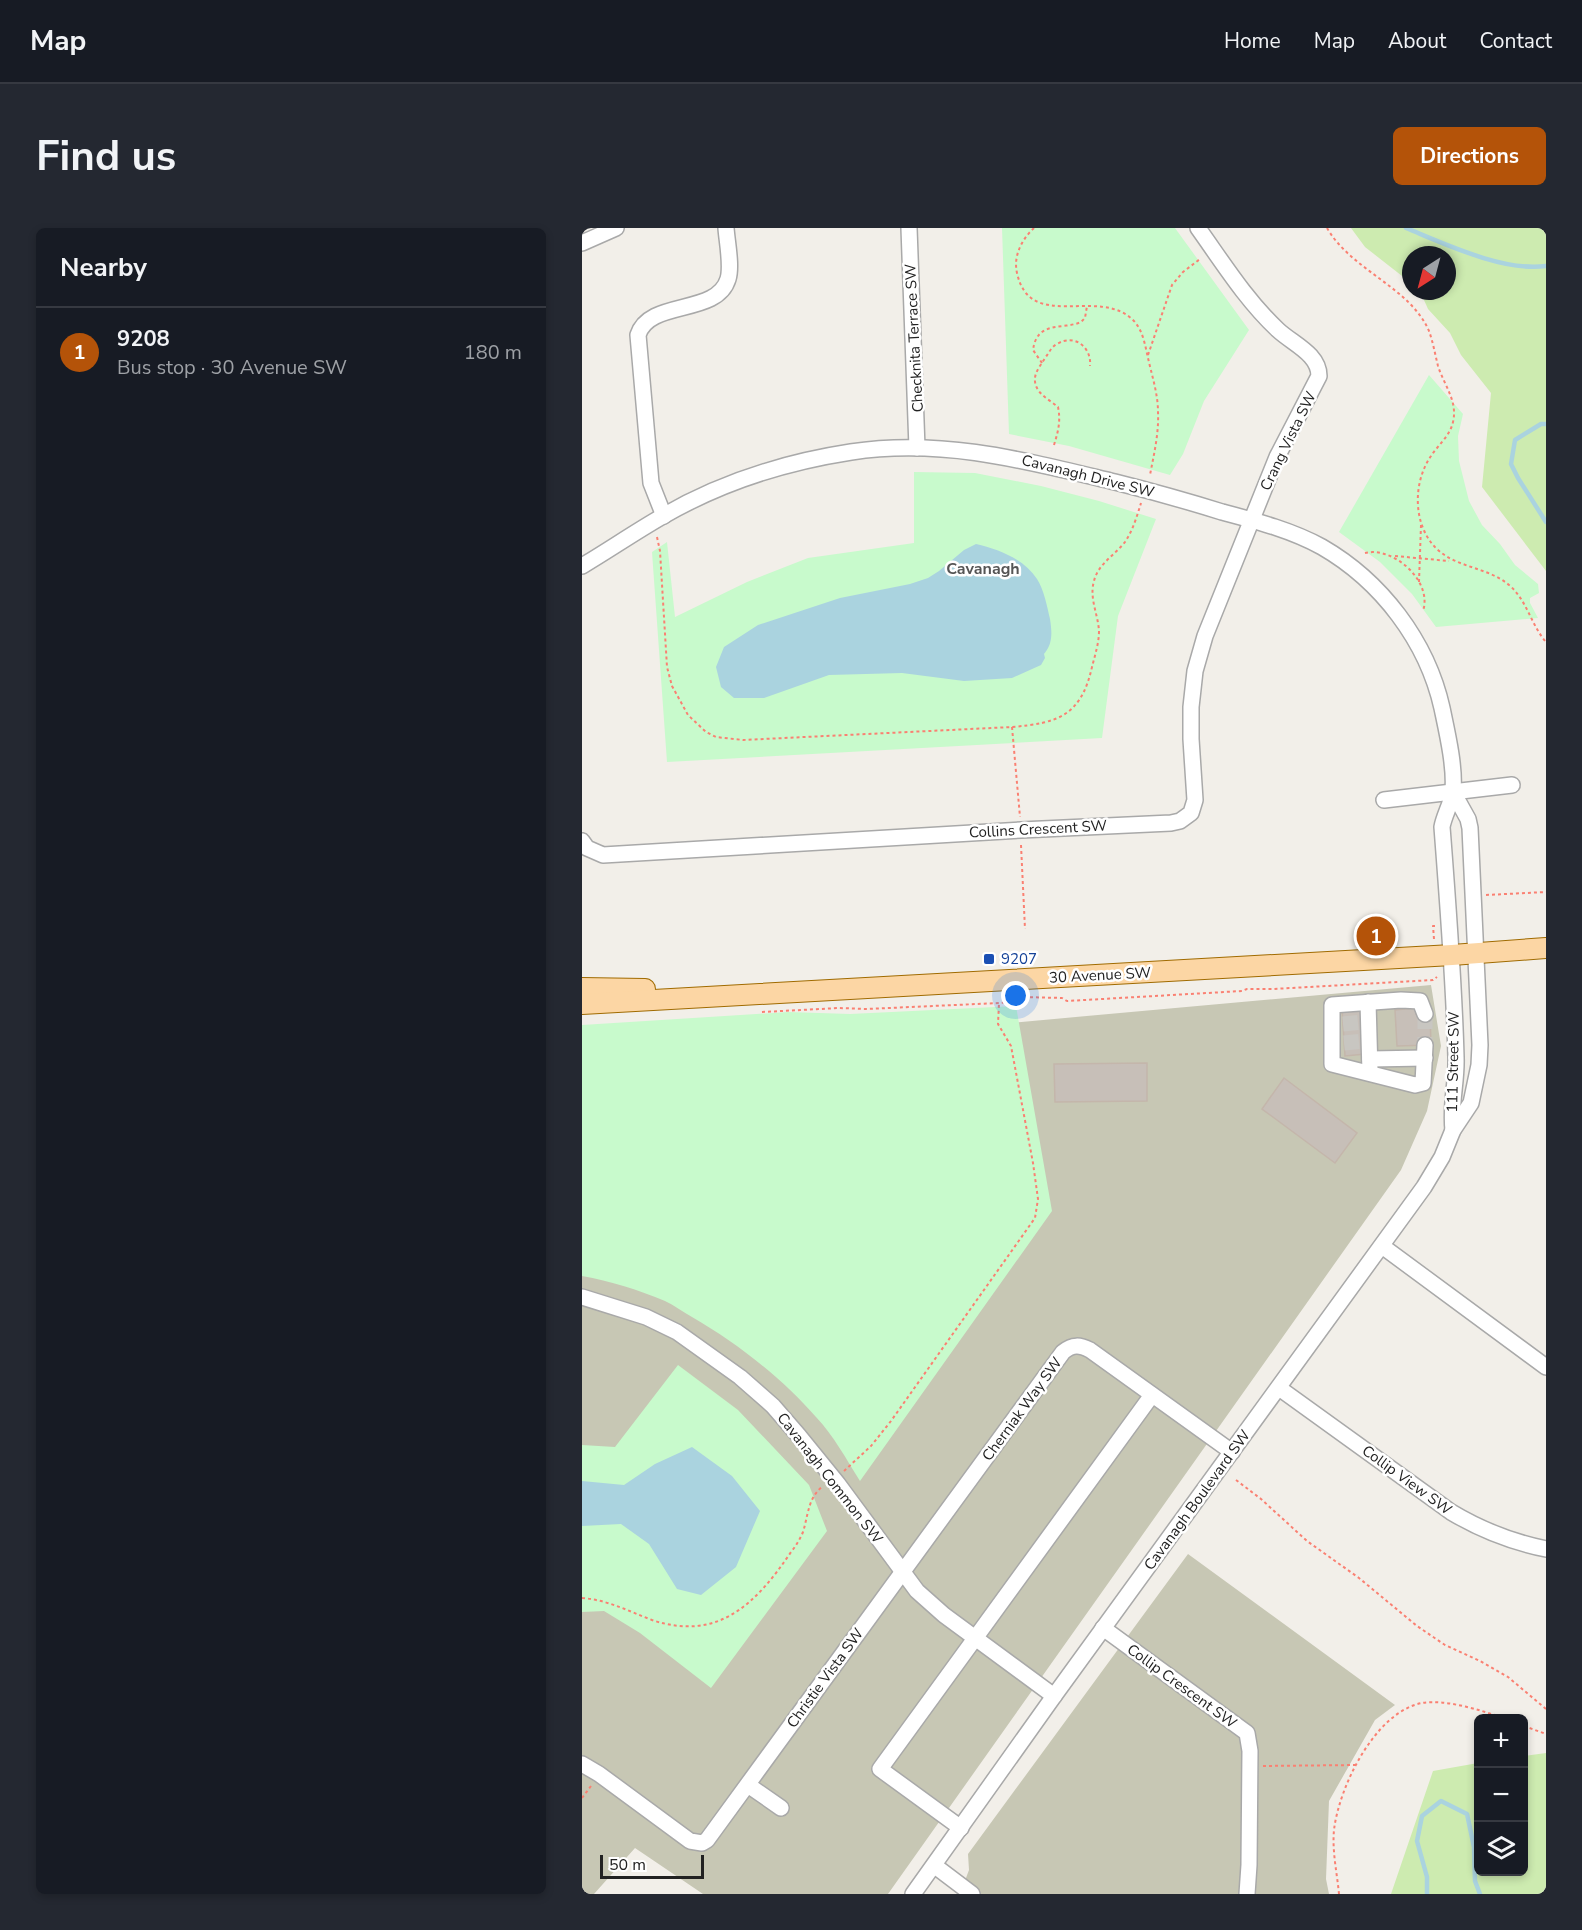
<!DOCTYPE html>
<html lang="en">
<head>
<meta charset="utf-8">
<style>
	body { margin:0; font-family:"Nunito Sans",sans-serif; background:#242831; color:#f1f3f6 }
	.controls { position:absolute; right:18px; bottom:18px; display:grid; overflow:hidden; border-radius:9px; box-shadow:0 3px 9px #0003 }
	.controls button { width:54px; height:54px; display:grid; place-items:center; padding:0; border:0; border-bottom:2px solid #363941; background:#171b24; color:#f1f3f6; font:30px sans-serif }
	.compass { position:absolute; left:820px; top:18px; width:54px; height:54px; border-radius:50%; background:#171b24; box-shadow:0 3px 9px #0003; rotate:216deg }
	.scale { position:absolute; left:18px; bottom:15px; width:104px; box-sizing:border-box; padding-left:6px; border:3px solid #222; border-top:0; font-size:16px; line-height:21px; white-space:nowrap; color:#222; -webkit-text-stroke:4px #fff; paint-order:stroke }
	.you { position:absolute; left:434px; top:768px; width:21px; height:21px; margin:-15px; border:4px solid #fff; border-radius:50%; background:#1a73e8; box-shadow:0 0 0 9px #1a73e833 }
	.badge { display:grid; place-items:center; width:39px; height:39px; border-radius:50%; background:#b45309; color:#fff; font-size:20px; font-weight:700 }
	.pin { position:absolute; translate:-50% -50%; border:3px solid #fff; box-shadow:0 2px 6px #0006 }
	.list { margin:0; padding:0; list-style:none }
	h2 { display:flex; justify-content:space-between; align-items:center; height:78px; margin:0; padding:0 24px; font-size:26px }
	h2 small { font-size:20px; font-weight:400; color:#9ea1a6 }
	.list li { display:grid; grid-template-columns:39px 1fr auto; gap:18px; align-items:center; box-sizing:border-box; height:90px; padding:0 24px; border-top:2px solid #363941 }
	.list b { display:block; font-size:22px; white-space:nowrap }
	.list p { margin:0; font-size:20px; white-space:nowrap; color:#9ea1a6 }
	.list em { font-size:20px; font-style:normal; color:#9ea1a6 }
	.icon { flex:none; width:33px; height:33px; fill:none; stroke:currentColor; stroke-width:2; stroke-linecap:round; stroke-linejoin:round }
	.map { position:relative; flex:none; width:964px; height:1666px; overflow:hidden; border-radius:9px }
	header { display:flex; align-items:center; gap:36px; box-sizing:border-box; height:84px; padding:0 30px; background:#171b24; border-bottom:2px solid #363941 }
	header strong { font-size:28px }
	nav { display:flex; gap:33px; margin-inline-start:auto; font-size:21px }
	.intro { display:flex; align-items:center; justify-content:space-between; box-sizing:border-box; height:144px; padding:0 36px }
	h1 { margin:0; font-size:42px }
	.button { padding:15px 27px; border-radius:9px; background:#b45309; color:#fff; font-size:21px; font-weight:700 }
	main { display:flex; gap:36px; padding:0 36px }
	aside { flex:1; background:#171b24; border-radius:9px; box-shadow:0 3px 9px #0003 }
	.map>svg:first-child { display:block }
	.construction { fill:#c7c7b4 }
	.grass { fill:#cdebb0 }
	.park { fill:#c8facc }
	.water { fill:#aad3df }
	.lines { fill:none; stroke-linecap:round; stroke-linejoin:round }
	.stream { stroke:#aad3df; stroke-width:4.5 }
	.building { fill:#c7bfb8; stroke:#c4b6ab; stroke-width:1.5 }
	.minor-tunnel { stroke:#c8c6c1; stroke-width:15; stroke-dasharray:15 8; stroke-linecap:butt }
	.minor-casing { stroke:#a9a9a9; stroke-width:18 }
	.major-casing { stroke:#a06b00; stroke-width:22 }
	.path { stroke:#fa8072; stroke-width:2; stroke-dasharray:3 3; stroke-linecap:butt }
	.minor { stroke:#fff; stroke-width:15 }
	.major { stroke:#fcd6a4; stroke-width:20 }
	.transit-dot { fill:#1a4fb4; stroke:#fff; stroke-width:2 }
	.labels { text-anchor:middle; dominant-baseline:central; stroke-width:5; stroke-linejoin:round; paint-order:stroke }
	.street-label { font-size:15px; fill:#222; stroke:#fff }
	.transit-label { font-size:15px; fill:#164399; stroke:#fff; text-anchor:start }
	.neighbourhood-label { font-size:16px; font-weight:bold; fill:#555; stroke:#fff }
</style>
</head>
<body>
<header>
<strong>Map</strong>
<nav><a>Home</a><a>Map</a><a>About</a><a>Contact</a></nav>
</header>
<div class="intro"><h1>Find us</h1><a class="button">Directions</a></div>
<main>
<aside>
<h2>Nearby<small></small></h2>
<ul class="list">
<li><span class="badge">1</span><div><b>9208</b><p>Bus stop · 30 Avenue SW</p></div><em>180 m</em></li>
</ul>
</aside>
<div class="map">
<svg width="964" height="1666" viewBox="0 0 964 1666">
	<rect width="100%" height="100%" fill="#f2efe9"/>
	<g class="construction">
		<polygon points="849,757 859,818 845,883 819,942 306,1666 121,1666 53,1620 12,1666 0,1666 0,822 416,796"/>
		<polygon points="606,1326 813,1477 793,1492 747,1573 744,1651 747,1666 378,1666 387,1642 386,1626"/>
	</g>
	<g class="grass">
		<polygon points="769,0 964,0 964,343 900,259 909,165 879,127 868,105 846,81 838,63 865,63 865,27 829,27 829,55 783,19"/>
		<polygon points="964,1525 964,1666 809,1666 851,1543 896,1535 897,1644 942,1644 942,1528"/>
	</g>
	<g class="park">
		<polygon points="420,0 593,0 667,102 622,173 601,226 588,247 487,218 427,206"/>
		<polygon points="847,147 881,186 876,208 877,233 887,273 900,297 918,316 933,337 956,356 957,365 948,370 948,375 956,390 854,399 830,366 798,334 757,304"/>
		<polygon points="332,244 393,245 459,258 517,273 574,291 536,388 520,510 85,534 70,324 85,314 93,389 165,354 226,330 332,315"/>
		<path d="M434 778 470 983 278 1253C264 1231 252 1208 234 1189 200 1150 155 1115 110 1089 101 1084 92 1077 83 1073 57 1062 28 1053 0 1048V797L206 784 268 786Z"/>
		<polygon points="96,1137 156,1182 227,1257 245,1303 129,1460 58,1405 22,1383 0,1384 0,1217 33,1219"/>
	</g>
	<g class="water">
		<path d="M394 316C416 321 442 331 455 351 462 362 465 378 468 391 470 404 471 416 462 426L463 430 459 437 430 450 382 453 320 445 247 447 182 470H152L139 459 134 439 142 419 176 397 258 370 328 356 346 350 357 343 382 322Z"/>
		<polygon points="110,1219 150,1248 178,1283 154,1339 119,1367 95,1361 67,1316 39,1296 0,1298 0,1253 42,1257 73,1236"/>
	</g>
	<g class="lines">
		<g class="stream">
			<path d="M824 0C863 16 922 44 964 38"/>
			<polyline points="964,196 959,196 933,212 929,236 936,250 964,294"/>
			<polyline points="845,1666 845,1649 835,1613 840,1588 859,1573 885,1586 892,1619 893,1653 898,1666"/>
		</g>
	</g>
	<g class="building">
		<polygon points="780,780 783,826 763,828 760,781"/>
		<polygon points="833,780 834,786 848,785 849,817 815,818 813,782"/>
		<polygon points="565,835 565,873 473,874 472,836"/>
		<polygon points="702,850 775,905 753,935 680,881"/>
	</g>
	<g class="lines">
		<g class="minor-tunnel">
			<polyline points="843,786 843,817"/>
			<polyline points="761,796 781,794"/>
			<polyline points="762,815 782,813"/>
		</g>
		<g class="minor-casing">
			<g id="minor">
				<polyline points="327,0 335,220"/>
				<polyline points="0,15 34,0"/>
				<path d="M82 288 69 255 56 107C67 71 135 88 146 51 150 38 145 14 144 0"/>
				<path d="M0 338C27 322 53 304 81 288 138 255 204 234 269 224 361 210 445 233 533 254 569 263 605 273 640 284 674 293 709 302 740 319 799 353 845 413 860 480 865 504 873 538 871 562 870 575 862 587 860 599 866 676 872 752 874 829 875 854 868 875 871 902"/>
				<polyline points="802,572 930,557"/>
				<path d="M0 613 5 620 21 627 439 602 589 595 598 593 609 585 613 572 609 511V479L613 443 623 408 695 229 737 148C737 126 711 116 696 102 664 72 641 35 616 0"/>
				<polyline points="786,774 788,844"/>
				<polyline points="843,786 838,773 819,772 750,777 750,836 833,857 841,855 843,817"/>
				<polyline points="788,831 843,830"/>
				<polyline points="800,1018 964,1139"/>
				<polyline points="0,1069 64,1089 95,1104 158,1149 191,1178 217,1208 256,1256 335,1363 362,1387 472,1468"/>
				<path d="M697 1160 869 1284C899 1302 930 1314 964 1321"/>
				<polyline points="521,1400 665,1505 668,1523 667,1637 665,1666"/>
				<path d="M0 1536 17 1546 108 1613 120 1615 125 1612 481 1124C491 1116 498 1117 508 1122L650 1224"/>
				<polyline points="166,1557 199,1580"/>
				<polyline points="379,1600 298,1541 570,1167"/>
				<polyline points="353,1638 390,1666"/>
				<polyline points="331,1666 472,1468 842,959 860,929 871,902 889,875 897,837 898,817 888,600 886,591 871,564"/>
			</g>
		</g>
		<g class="major-casing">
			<g id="major">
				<polyline points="0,760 63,761"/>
				<polyline points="0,776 870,727 964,720"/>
			</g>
		</g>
		<g class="path">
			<path d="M452 0C440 11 431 28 435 45 448 105 516 58 551 92 561 102 563 117 566 130 570 148 576 166 576 184 577 205 572 226 568 247"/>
			<path d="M745 0C770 43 828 59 847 103 851 114 853 126 856 138 862 157 876 173 871 194 868 208 856 217 849 228 833 251 831 286 846 310 865 341 902 336 927 357 945 372 949 397 964 414"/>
			<polyline points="566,127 590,57 601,44 618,31"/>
			<path d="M460 135 451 122C455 92 481 102 499 94L503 90 505 78"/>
			<path d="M472 217C476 204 479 193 476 179 469 173 459 168 455 160 449 148 457 140 463 130 467 125 469 119 475 116 493 105 510 120 508 138"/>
			<path d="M75 309 78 323 85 439 90 458 106 487 124 504 134 509 161 512 430 499C476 495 499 488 510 439 513 427 517 415 517 403 516 386 507 370 512 353 516 336 533 327 543 314 551 302 555 288 559 275"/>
			<path d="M783 325C811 318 851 353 841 383"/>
			<polyline points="813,328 867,333"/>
			<polyline points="837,354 839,297"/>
			<polyline points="430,499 438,589"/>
			<polyline points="439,617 443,701"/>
			<polyline points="904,667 964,664"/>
			<polyline points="852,711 851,698 854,698"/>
			<polyline points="180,784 257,780 285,781 417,775 438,773 442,769 480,770 485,773 660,763 665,761 691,761 851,752 855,749"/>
			<polyline points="262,1243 289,1218 309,1193 453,990 456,971 451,935 429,818 416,796 417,775"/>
			<polyline points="654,1252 679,1271 725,1313 777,1350 835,1398 863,1417 898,1433 926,1449 964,1481"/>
			<path d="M0 1370C26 1372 46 1383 70 1392 136 1414 174 1376 209 1324 214 1318 218 1311 221 1304 226 1288 226 1270 240 1259"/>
			<polyline points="942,1498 964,1506"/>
			<polyline points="681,1538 775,1537"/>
			<polyline points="0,1570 9,1558"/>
			<path d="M757 1666C755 1645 750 1623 752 1602 757 1559 793 1484 840 1475 863 1471 899 1482 921 1490"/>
		</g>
		<use href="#minor" class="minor"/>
		<use href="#major" class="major"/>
	</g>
	<rect class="transit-dot" x="401" y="725" width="12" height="12" rx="3"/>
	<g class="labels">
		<g class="street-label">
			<text transform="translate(332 110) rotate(-93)">Checknita Terrace SW</text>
			<text transform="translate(706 213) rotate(-64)">Crang Vista SW</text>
			<text transform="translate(506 248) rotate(14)">Cavanagh Drive SW</text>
			<text transform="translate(456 601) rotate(-3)">Collins Crescent SW</text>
			<text transform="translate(518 747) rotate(-3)">30 Avenue SW</text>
			<text transform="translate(871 834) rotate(-89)">111 Street SW</text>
			<text transform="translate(440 1181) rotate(-54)">Cherniak Way SW</text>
			<text transform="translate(248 1250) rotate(52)">Cavanagh Common SW</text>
			<text transform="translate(825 1252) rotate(36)">Collip View SW</text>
			<text transform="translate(615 1272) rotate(-54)">Cavanagh Boulevard SW</text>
			<text transform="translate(243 1450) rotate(-54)">Christie Vista SW</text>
			<text transform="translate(600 1458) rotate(36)">Collip Crescent SW</text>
		</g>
		<g class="transit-label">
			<text x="419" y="731">9207</text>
		</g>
		<g class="neighbourhood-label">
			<text x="401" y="341">Cavanagh</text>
		</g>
	</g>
</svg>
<div class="controls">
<button>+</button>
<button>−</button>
<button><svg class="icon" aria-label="layers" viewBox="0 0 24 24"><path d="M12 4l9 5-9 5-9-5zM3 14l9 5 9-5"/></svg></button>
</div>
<svg class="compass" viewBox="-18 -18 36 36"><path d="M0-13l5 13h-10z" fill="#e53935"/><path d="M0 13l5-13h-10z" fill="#9ea1a6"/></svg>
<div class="scale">50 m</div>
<div class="you"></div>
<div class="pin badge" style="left:794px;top:708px">1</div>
</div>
</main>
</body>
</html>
